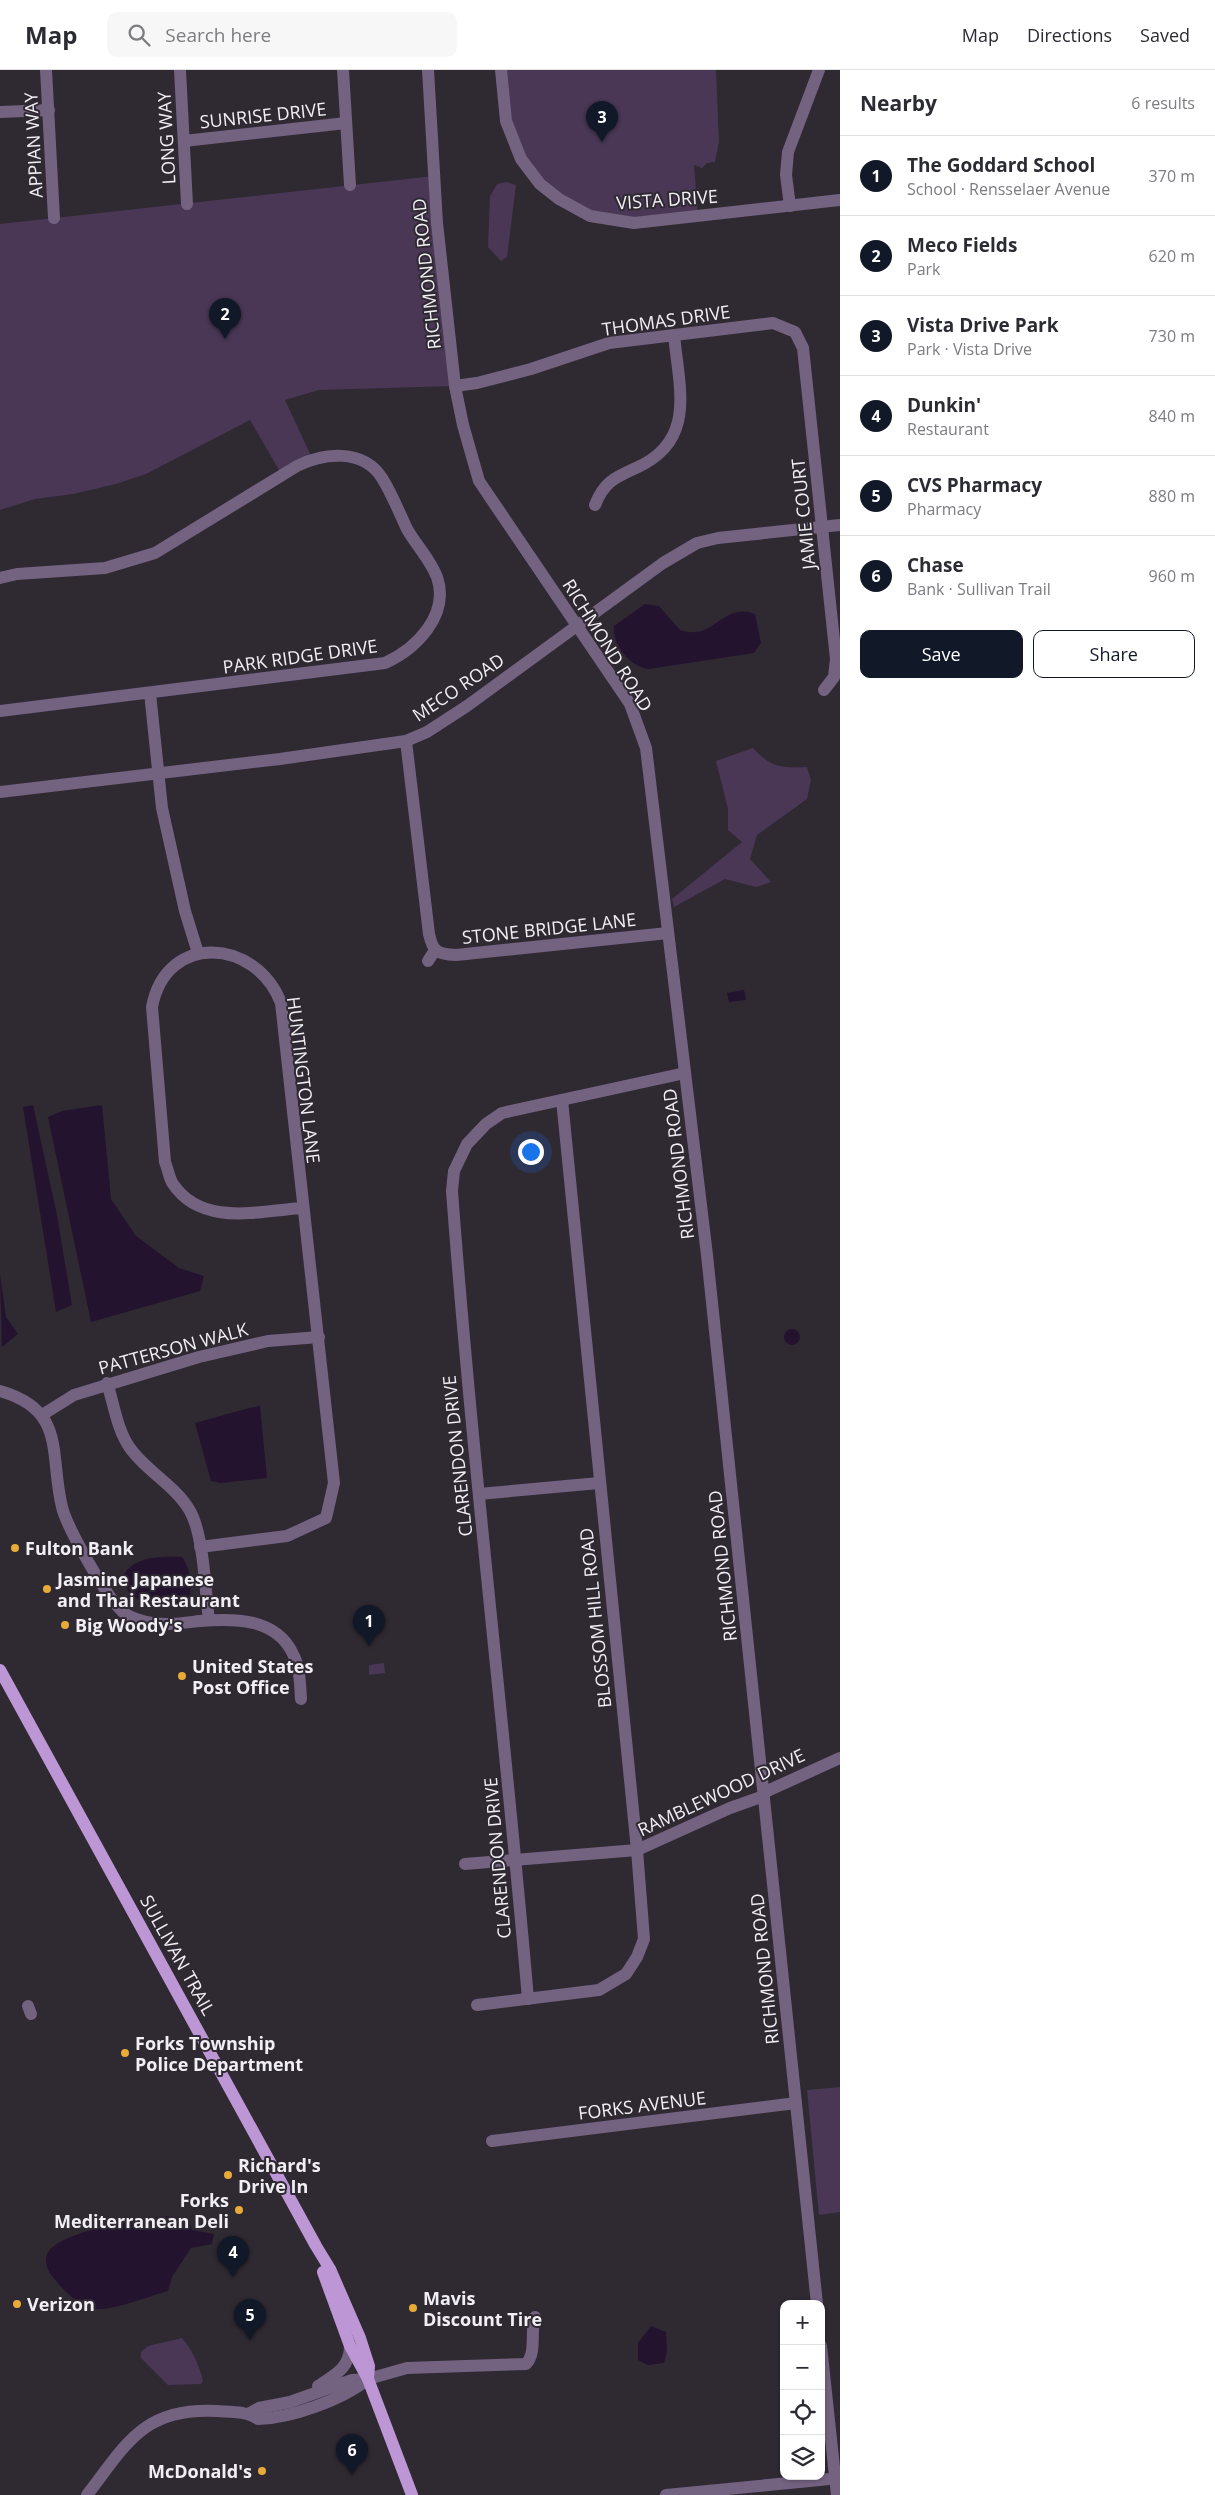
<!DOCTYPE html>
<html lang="en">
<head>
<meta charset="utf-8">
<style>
	body { margin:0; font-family:"Open Sans",sans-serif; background:#f7f7f7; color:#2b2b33 }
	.controls { position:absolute; right:15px; bottom:15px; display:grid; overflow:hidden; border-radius:10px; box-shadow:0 1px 4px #0004 }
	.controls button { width:45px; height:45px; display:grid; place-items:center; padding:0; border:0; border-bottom:1px solid #e1e1e2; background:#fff; color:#2b2b33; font:25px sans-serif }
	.you { position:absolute; left:530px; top:1081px; width:18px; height:18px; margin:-12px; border:4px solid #fff; border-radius:50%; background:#1a73e8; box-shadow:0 0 0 8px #1a73e833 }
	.badge { display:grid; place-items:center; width:32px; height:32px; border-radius:50%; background:#111827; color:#fff; font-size:16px; font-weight:700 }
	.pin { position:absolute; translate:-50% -41px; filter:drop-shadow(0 1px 2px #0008) }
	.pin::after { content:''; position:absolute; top:26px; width:18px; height:15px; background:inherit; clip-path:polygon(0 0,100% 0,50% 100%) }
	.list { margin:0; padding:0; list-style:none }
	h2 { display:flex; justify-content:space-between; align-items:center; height:65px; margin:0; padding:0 20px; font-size:21px }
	h2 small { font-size:16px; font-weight:400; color:#7c7c81 }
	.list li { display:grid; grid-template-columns:32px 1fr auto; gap:15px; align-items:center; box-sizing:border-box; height:80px; padding:0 20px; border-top:1px solid #e1e1e2 }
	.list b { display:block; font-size:19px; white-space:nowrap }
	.list p { margin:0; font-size:16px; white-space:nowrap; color:#7c7c81 }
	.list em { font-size:16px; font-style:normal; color:#7c7c81 }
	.actions { display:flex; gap:10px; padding:15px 20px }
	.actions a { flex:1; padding:11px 0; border:1px solid #111827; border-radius:10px; text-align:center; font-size:18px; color:#111827 }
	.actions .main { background:#111827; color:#fff }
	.icon { flex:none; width:28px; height:28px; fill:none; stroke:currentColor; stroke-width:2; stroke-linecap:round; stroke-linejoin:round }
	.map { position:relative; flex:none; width:840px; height:2425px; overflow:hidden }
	header { display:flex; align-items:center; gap:30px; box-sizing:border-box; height:70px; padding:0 25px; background:#fff; border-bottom:1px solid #e1e1e2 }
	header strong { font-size:24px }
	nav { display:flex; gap:28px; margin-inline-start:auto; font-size:18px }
	.search { width:350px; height:45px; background:#f7f7f7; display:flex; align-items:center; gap:12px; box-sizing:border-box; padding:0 18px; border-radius:10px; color:#7c7c81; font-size:19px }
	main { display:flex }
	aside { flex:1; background:#fff }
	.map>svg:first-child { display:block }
	.green { fill:#493755 }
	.water { fill:#24132f }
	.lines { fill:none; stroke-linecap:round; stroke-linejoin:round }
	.minor { stroke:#746281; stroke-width:12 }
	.major { stroke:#bd96d6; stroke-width:12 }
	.poi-dot { fill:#e8ab37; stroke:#2f2932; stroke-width:2 }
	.labels { text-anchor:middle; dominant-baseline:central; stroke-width:4; stroke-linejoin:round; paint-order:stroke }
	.street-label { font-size:18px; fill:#f1eef4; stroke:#2f2932 }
	.poi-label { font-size:18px; font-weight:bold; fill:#f1eef4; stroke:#2f2932; text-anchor:start }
</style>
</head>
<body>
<header>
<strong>Map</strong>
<div class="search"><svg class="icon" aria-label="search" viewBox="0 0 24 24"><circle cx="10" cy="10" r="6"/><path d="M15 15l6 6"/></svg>Search here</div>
<nav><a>Map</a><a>Directions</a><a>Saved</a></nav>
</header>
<main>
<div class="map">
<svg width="840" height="2425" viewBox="0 0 840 2425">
	<rect width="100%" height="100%" fill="#2f2932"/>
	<g class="green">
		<polygon points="501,0 716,0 719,72 715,92 707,93 702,98 694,95 698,146 616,151 559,129 516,79"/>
		<polygon points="434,106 455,316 319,320 285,330 312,388 282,405 250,350 146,404 116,414 73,424 35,429 0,440 0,154"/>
		<polygon points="506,112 516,115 507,187 501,191 488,177 490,126 497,114"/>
		<path d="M753 678C771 698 782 698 807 697L811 710 807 729 757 765 750 789 771 812 756 817 725 809 674 837 672 829 742 772 728 760V739L716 691Z"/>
		<polygon points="380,1541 381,1554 367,1555 366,1543"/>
		<polygon points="384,1593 385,1603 369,1605 369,1595"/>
		<polygon points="840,2017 840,2142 819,2145 807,2020"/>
		<path d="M182 2268C192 2279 200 2297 203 2311L201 2314 168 2315 141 2288V2282L148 2276Z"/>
	</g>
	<g class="water">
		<path d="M645 534 659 536 680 560C684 561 691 563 696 562 715 561 729 533 755 544L761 573 754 583 649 599C630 597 612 575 614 556Z"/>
		<polygon points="744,920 746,930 729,932 727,923"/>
		<polygon points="33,1035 57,1145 72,1235 56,1242 23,1037"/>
		<polygon points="102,1035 111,1129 136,1166 179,1198 204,1206 200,1221 91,1252 48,1047 62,1041"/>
		<polygon points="0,1204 6,1247 18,1264 2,1277"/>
		<circle cx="792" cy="1267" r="8"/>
		<polygon points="260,1336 267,1408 220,1413 211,1411 195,1353 249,1338"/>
		<path d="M182 1487C191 1499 191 1515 190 1529L180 1537H160L141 1532 128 1521 123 1506C133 1486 161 1486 182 1487Z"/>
		<path d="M172 2146 189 2152 192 2160 214 2164 212 2174 191 2178 172 2207 168 2221C150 2226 115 2240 97 2239 80 2238 62 2219 52 2206 47 2200 43 2188 49 2181 65 2160 146 2147 172 2146Z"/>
		<polygon points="651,2256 666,2262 667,2281 664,2293 648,2295 638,2290 638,2273"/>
	</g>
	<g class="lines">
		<g class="minor">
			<polyline points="46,0 54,148"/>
			<polyline points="180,0 187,134"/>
			<polyline points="343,0 350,115"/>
			<polyline points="428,0 437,153 455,316 463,355 479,411 630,634 646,678 707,1185 817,2234"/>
			<polyline points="501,0 506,51 521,89 540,114 559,129 590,146 634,153 840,130"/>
			<polyline points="0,42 49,40"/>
			<polyline points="184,71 346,53"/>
			<polyline points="790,136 786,105 788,82 819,0"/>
			<polyline points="455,316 477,313 531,299 609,273 773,253 795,262 803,278 836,589 834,607 824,620"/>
			<path d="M595 435C604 412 614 408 636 398 697 371 679 318 674 265"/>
			<path d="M0 508 17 504 105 498 155 483 297 396C323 383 363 378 382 408 392 424 399 442 407 459 416 475 430 489 437 507 450 545 416 579 385 593L0 641"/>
			<polyline points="150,623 162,738 185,841 198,883"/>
			<path d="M406 671 429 864C433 882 437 884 456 885L668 863"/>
			<polyline points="0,722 280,689 406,671 427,662 467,636 663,493 697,473 718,468 840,455"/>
			<polyline points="428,891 435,880"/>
			<path d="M107 1313C114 1334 117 1360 130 1378 146 1401 176 1416 190 1441 204 1466 205 1521 209 1550"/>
			<path d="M0 1321C67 1340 49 1384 62 1437 67 1458 107 1528 123 1542 130 1548 138 1550 147 1552 165 1556 182 1553 200 1551 234 1548 276 1548 293 1584 300 1597 300 1614 301 1629"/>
			<polyline points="42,1345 74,1325 199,1287 268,1271 319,1267"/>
			<polyline points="479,1424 599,1413"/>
			<path d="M200 1477 287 1466 326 1448 334 1413 281 933C256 868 166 862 152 937L165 1092C168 1099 169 1108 173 1114 202 1157 259 1141 302 1138"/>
			<polyline points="465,1794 637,1780 730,1738 764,1726 765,1722 840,1688"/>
			<path d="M528 1929C505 1660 472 1391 452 1121L454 1101 467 1074 486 1054 502 1043 685 1003"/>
			<polyline points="477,1935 599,1920 626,1904 637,1887 644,1869 637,1780 562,1030"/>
			<polyline points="28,1936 31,1944"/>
			<polyline points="492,2071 796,2033"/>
			<polyline points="821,2276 837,2425"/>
			<path d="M318 2316C335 2305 350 2298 350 2276"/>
			<path d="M250 2343 259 2338 290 2332 352 2310 368 2309 407 2298 526 2294C537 2283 530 2261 535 2247"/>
			<path d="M87 2425C127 2373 144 2337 217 2341 231 2342 246 2341 258 2349 291 2348 342 2330 368 2309"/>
			<polyline points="666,2425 840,2408"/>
		</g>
		<g class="major">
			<polyline points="0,1600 316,2176 330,2199 360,2268 369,2296 368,2309"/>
			<polyline points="323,2202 350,2276 368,2309 412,2425"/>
		</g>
	</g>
	<g class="poi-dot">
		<circle cx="15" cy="1478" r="5"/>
		<circle cx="47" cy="1519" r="5"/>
		<circle cx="65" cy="1555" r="5"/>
		<circle cx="182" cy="1606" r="5"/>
		<circle cx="125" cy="1983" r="5"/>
		<circle cx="228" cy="2105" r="5"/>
		<circle cx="239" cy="2140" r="5"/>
		<circle cx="17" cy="2234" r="5"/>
		<circle cx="413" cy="2238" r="5"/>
		<circle cx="262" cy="2401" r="5"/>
	</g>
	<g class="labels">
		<g class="street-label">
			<text transform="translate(263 45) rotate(-6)">SUNRISE DRIVE</text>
			<text transform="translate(166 68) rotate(-93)">LONG WAY</text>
			<text transform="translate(33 75) rotate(-93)">APPIAN WAY</text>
			<text transform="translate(667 129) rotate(-4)">VISTA DRIVE</text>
			<text transform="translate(426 204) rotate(-96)">RICHMOND ROAD</text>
			<text transform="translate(666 250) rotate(-8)">THOMAS DRIVE</text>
			<text transform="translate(803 444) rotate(-96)">JAMIE COURT</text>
			<text transform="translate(608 575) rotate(58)">RICHMOND ROAD</text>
			<text transform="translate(300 586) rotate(-8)">PARK RIDGE DRIVE</text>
			<text transform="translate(458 617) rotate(-34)">MECO ROAD</text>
			<text transform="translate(549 858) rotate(-6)">STONE BRIDGE LANE</text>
			<text transform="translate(304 1010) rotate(83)">HUNTINGTON LANE</text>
			<text transform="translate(678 1094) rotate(-97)">RICHMOND ROAD</text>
			<text transform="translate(173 1278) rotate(-15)">PATTERSON WALK</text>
			<text transform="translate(457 1386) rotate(-96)">CLARENDON DRIVE</text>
			<text transform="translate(722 1496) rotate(-96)">RICHMOND ROAD</text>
			<text transform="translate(595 1548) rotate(-96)">BLOSSOM HILL ROAD</text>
			<text transform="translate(721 1722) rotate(-25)">RAMBLEWOOD DRIVE</text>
			<text transform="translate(497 1788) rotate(-95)">CLARENDON DRIVE</text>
			<text transform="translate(178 1885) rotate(61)">SULLIVAN TRAIL</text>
			<text transform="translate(764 1899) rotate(-96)">RICHMOND ROAD</text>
			<text transform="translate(642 2035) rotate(-7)">FORKS AVENUE</text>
		</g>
		<g class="poi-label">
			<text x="25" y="1478">Fulton Bank</text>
			<text x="57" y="1509">Jasmine Japanese<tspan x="57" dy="21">and Thai Restaurant</tspan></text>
			<text x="75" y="1555">Big Woody's</text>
			<text x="192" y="1596">United States<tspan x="192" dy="21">Post Office</tspan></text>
			<text x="135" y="1973">Forks Township<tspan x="135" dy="21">Police Department</tspan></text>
			<text x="238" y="2095">Richard's<tspan x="238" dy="21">Drive In</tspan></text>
			<text x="229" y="2130" text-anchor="end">Forks<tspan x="229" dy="21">Mediterranean Deli</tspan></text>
			<text x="423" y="2228">Mavis<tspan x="423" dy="21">Discount Tire</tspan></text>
			<text x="27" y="2234">Verizon</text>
			<text x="252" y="2401" text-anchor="end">McDonald's</text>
		</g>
	</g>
</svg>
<div class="controls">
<button>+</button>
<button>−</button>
<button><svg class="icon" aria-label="locate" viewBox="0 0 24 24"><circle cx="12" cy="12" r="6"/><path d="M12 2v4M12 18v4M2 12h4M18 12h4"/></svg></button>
<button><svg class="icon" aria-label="layers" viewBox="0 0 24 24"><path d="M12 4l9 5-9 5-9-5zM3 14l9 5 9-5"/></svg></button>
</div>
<div class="you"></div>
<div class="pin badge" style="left:369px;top:1576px">1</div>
<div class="pin badge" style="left:225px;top:269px">2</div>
<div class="pin badge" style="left:602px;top:72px">3</div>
<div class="pin badge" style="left:233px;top:2207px">4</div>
<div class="pin badge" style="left:250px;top:2270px">5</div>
<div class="pin badge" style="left:352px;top:2405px">6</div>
</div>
<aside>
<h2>Nearby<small>6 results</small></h2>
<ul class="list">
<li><span class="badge">1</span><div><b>The Goddard School</b><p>School · Rensselaer Avenue</p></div><em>370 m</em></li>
<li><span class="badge">2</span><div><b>Meco Fields</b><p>Park</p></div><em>620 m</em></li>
<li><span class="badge">3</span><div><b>Vista Drive Park</b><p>Park · Vista Drive</p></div><em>730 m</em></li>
<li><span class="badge">4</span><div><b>Dunkin'</b><p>Restaurant</p></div><em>840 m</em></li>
<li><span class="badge">5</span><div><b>CVS Pharmacy</b><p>Pharmacy</p></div><em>880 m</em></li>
<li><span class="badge">6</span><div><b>Chase</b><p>Bank · Sullivan Trail</p></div><em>960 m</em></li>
</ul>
<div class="actions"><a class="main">Save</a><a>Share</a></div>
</aside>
</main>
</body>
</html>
